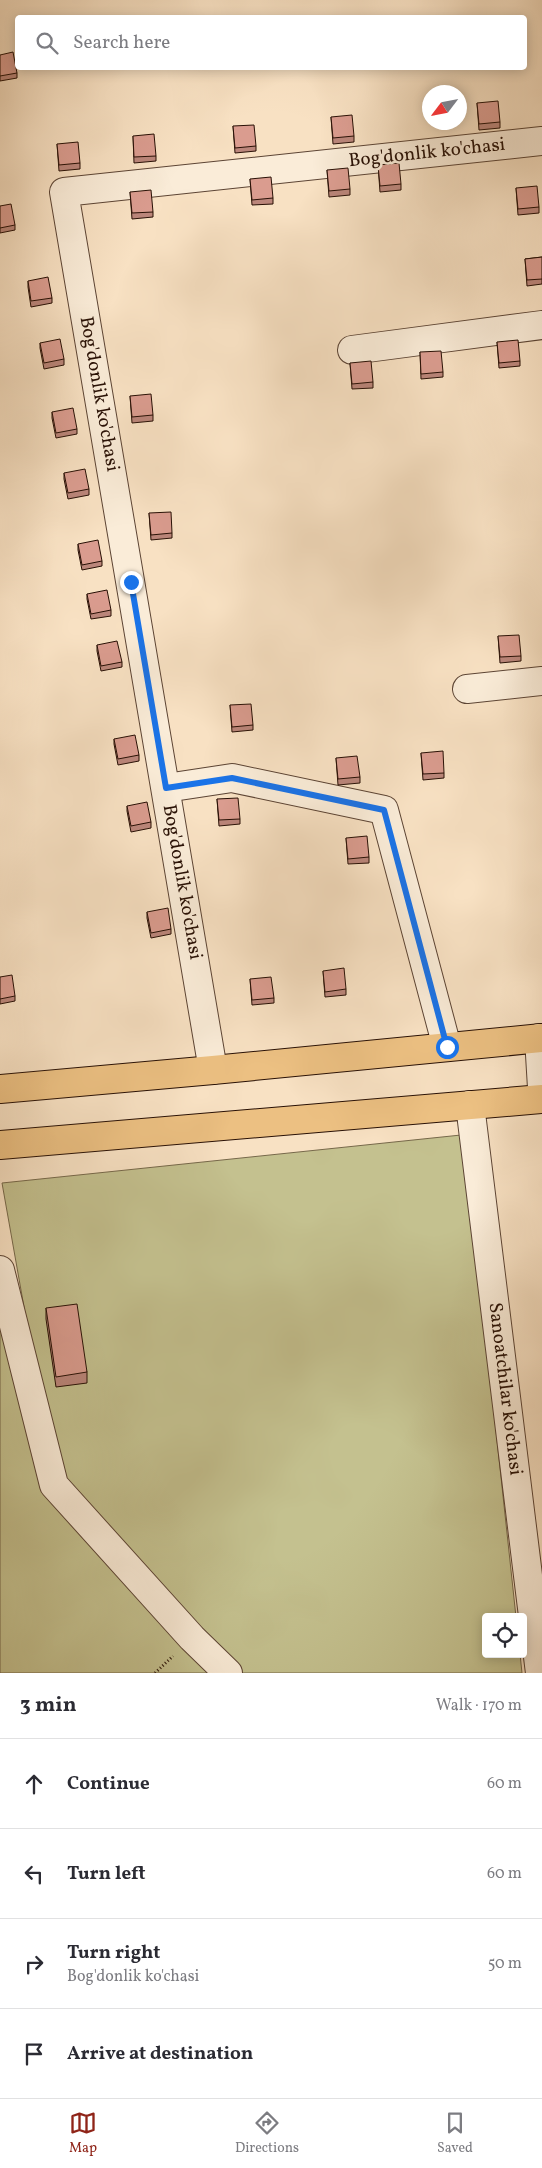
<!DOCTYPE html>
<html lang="en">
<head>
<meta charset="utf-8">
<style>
	body { margin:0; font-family:Vollkorn,serif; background:#f7f7f7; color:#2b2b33 }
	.controls { position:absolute; right:15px; bottom:15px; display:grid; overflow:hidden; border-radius:5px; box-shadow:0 2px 12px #0003 }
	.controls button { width:45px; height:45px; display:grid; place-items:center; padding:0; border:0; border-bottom:1px solid #e1e1e2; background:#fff; color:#2b2b33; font:25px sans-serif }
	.compass { position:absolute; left:422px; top:85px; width:45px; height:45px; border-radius:50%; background:#fff; box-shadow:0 2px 12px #0003; rotate:238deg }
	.stop { position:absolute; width:15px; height:15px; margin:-11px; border:4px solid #1a73e8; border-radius:50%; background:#fff }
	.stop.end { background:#1a73e8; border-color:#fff; box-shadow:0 1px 5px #0008 }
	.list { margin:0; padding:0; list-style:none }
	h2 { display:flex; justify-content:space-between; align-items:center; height:65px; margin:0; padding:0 20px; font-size:21px }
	h2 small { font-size:16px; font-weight:400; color:#7c7c81 }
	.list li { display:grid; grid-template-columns:32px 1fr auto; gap:15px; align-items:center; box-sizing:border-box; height:90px; padding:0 20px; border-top:1px solid #e1e1e2 }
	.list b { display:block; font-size:19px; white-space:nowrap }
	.list p { margin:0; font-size:16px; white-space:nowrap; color:#7c7c81 }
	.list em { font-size:16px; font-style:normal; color:#7c7c81 }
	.icon { flex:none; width:28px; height:28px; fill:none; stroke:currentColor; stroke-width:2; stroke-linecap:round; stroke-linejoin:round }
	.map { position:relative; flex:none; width:542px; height:1673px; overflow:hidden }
	.search { position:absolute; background:#fff; box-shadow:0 2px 12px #0003; left:15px; right:15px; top:15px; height:55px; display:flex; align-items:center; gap:12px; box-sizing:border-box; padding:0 18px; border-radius:5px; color:#7c7c81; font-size:19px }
	.sheet { height:425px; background:#fff }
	nav { display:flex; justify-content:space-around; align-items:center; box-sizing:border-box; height:70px; border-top:1px solid #e1e1e2; background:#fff; font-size:14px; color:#7c7c81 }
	nav a { display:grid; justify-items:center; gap:2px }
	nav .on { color:#8f2418 }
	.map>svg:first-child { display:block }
	.green { fill:#c4c18f; stroke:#76684a }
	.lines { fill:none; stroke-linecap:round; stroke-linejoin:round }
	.minor-casing { stroke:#5c4434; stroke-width:30 }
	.major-casing { stroke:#281005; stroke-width:30 }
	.path { stroke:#281005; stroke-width:3; stroke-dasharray:1 2.5; stroke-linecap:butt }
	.minor { stroke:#faecd8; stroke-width:28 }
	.major { stroke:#ecc082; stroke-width:28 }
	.wall { fill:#bb867b; stroke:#281005 }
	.building { fill:#da9c8f; stroke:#281005 }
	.route { stroke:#1a73e8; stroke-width:6 }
	.labels { text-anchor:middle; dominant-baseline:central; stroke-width:5; stroke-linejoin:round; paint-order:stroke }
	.street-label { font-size:19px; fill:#281005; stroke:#faecd8 }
</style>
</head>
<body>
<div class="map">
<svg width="542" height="1673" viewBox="0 0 542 1673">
	<rect width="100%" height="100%" fill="#f8e1c3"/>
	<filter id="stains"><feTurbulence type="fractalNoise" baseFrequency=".004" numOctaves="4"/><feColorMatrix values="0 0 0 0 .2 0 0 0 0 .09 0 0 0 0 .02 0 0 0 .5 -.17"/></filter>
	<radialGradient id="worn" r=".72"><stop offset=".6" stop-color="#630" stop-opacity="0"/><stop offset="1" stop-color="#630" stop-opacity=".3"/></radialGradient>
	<polygon class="green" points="461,1135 477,1253 516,1617 486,1617 486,1654 520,1654 522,1673 0,1673 0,1310 24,1307 2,1183"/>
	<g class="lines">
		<g class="minor-casing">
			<g id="minor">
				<polyline points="352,350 542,325"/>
				<polyline points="467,689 542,681"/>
				<polyline points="166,788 232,778 384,810 447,1047"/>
				<polyline points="539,1038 542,1088"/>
				<polyline points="213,1070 64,192 542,141"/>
				<polyline points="470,1105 540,1673"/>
				<polyline points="0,1270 54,1485 192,1638 228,1673"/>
			</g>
		</g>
		<g class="major-casing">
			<g id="major">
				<polyline points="0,1089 213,1070 542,1038"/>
				<polyline points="0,1145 542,1099"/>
			</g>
		</g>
		<polyline class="path" points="155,1673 173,1656"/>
		<use href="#minor" class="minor"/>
		<use href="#major" class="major"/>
	</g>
	<g class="wall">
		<polygon points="0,55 17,73 17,78 0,81"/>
		<polygon points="477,103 500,122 500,128 479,130"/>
		<polygon points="331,117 354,136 354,142 333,144"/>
		<polygon points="233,126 256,146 256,151 235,153"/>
		<polygon points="133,136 156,156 156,161 134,163"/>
		<polygon points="57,144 80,163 80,169 59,171"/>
		<polygon points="378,165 401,184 401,190 380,192"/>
		<polygon points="327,170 350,189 350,195 329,197"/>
		<polygon points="250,179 273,198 273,204 252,205"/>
		<polygon points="516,188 539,207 539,213 518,215"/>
		<polygon points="130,192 153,212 153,217 132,219"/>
		<polygon points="0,206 15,225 15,230 0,233"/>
		<polygon points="542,257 542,284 527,286 525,259"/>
		<polygon points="28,281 52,298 52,303 31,307 28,287"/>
		<polygon points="497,342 520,361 520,366 499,368"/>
		<polygon points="40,343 64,359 64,365 44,369 40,348"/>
		<polygon points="420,352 443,372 443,377 421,379"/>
		<polygon points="350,363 373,382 373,388 352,389"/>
		<polygon points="130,396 153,415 153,421 132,423"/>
		<polygon points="52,412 77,429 77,434 56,438 52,418"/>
		<polygon points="64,473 89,489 89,495 68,499 64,479"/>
		<polygon points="149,513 172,533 172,538 151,540"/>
		<polygon points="78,544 102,561 102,566 82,570 78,550"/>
		<polygon points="87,594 111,610 111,616 91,619 87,599"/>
		<polygon points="498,636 521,656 521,661 500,663"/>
		<polygon points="97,645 122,662 122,667 101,671 97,651"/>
		<polygon points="230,705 253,725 253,730 232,732"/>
		<polygon points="114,739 139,755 139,761 118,765 114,744"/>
		<polygon points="421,753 444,773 444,778 423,780"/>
		<polygon points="336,758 360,777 360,783 338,785"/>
		<polygon points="217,799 240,819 240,824 219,826"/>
		<polygon points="127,806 151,822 151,828 131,832 127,811"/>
		<polygon points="346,838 369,857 369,863 348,864"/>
		<polygon points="147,912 171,929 171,934 151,938 147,918"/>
		<polygon points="323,971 346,989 346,995 325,997"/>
		<polygon points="0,977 15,996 15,1001 0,1004"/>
		<polygon points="250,979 274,998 274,1003 252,1005"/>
		<polygon points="46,1308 87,1372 87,1383 56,1387 46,1319"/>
	</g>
	<g class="building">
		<polygon points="13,52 17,73 0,76 0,55"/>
		<polygon points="498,101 500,122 479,124 477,103"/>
		<polygon points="352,115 354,136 333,138 331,117"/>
		<polygon points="254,125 256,146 235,148 233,126"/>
		<polygon points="154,134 156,156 134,157 133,136"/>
		<polygon points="78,142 80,163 59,165 57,144"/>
		<polygon points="399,163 401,184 380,186 378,165"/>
		<polygon points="348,168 350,189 329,191 327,170"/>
		<polygon points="271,177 273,198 252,200 250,179"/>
		<polygon points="537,186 539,207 518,209 516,188"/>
		<polygon points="151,190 153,212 132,213 130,192"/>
		<polygon points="11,204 15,225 0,228 0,206"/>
		<polygon points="542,257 542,279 527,280 525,259"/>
		<polygon points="48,277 52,298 31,301 28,281"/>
		<polygon points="60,339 64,359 44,363 40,343"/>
		<polygon points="518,340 520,361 499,363 497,342"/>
		<polygon points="441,351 443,372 421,374 420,352"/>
		<polygon points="371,361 373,382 352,384 350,363"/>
		<polygon points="151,394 153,415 132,417 130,396"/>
		<polygon points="73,408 77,429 56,433 52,412"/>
		<polygon points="85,469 89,489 68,493 64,473"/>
		<polygon points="171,512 172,533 151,535 149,513"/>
		<polygon points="98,540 102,561 82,565 78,544"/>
		<polygon points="107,590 111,610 91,614 87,594"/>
		<polygon points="519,635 521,656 500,657 498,636"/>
		<polygon points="117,641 122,662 101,666 97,645"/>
		<polygon points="251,704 253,725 232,727 230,705"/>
		<polygon points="135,735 139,755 118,759 114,739"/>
		<polygon points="443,751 444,773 423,774 421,753"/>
		<polygon points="357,756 360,777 338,779 336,758"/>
		<polygon points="238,798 240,819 219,820 217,799"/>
		<polygon points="147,802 151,822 131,826 127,806"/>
		<polygon points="367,836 369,857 348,859 346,838"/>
		<polygon points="168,908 171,929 151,933 147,912"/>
		<polygon points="344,968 346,989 325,992 323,971"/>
		<polygon points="12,975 15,996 0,999 0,977"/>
		<polygon points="271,977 274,998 252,1000 250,979"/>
		<polygon points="77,1304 87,1372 56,1377 46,1308"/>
	</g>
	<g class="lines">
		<polyline class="route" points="131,582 166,788 232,778 384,810 447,1047"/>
	</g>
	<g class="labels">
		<g class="street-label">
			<text transform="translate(427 153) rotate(-6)">Bog'donlik ko'chasi</text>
			<text transform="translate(99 394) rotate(80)">Bog'donlik ko'chasi</text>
			<text transform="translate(182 882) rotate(80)">Bog'donlik ko'chasi</text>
			<text transform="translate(505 1389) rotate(83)">Sanoatchilar ko'chasi</text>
		</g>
	</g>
	<rect width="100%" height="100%" filter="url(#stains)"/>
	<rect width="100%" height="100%" fill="url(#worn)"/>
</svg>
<div class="controls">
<button><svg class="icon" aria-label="locate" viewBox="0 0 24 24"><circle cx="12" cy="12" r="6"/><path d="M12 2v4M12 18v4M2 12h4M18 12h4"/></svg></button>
</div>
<svg class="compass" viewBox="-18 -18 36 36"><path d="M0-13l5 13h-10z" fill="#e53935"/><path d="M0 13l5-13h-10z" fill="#7c7c81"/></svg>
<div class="stop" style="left:447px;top:1047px"></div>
<div class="stop end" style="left:131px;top:582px"></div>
<div class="search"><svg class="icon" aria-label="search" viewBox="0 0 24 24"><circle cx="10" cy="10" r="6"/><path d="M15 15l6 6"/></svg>Search here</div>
</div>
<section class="sheet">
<h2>3 min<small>Walk · 170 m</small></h2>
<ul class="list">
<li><svg class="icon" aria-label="ahead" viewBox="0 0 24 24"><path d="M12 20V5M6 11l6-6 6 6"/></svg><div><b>Continue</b></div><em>60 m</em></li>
<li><svg class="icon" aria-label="left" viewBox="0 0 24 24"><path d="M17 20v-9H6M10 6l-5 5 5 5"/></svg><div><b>Turn left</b></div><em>60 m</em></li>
<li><svg class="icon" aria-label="right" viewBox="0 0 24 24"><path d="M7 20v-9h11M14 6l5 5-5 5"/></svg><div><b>Turn right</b><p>Bog'donlik ko'chasi</p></div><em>50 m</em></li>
<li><svg class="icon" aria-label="arrive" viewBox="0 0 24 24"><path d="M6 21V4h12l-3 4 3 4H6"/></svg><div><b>Arrive at destination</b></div></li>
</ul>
</section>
<nav>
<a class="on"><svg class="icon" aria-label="map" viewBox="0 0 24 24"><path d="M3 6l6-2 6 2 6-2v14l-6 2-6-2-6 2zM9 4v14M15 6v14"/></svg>Map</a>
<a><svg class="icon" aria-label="directions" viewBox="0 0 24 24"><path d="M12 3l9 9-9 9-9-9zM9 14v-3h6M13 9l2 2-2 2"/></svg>Directions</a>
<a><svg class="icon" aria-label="saved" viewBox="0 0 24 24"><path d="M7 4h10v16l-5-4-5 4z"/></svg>Saved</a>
</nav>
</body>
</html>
